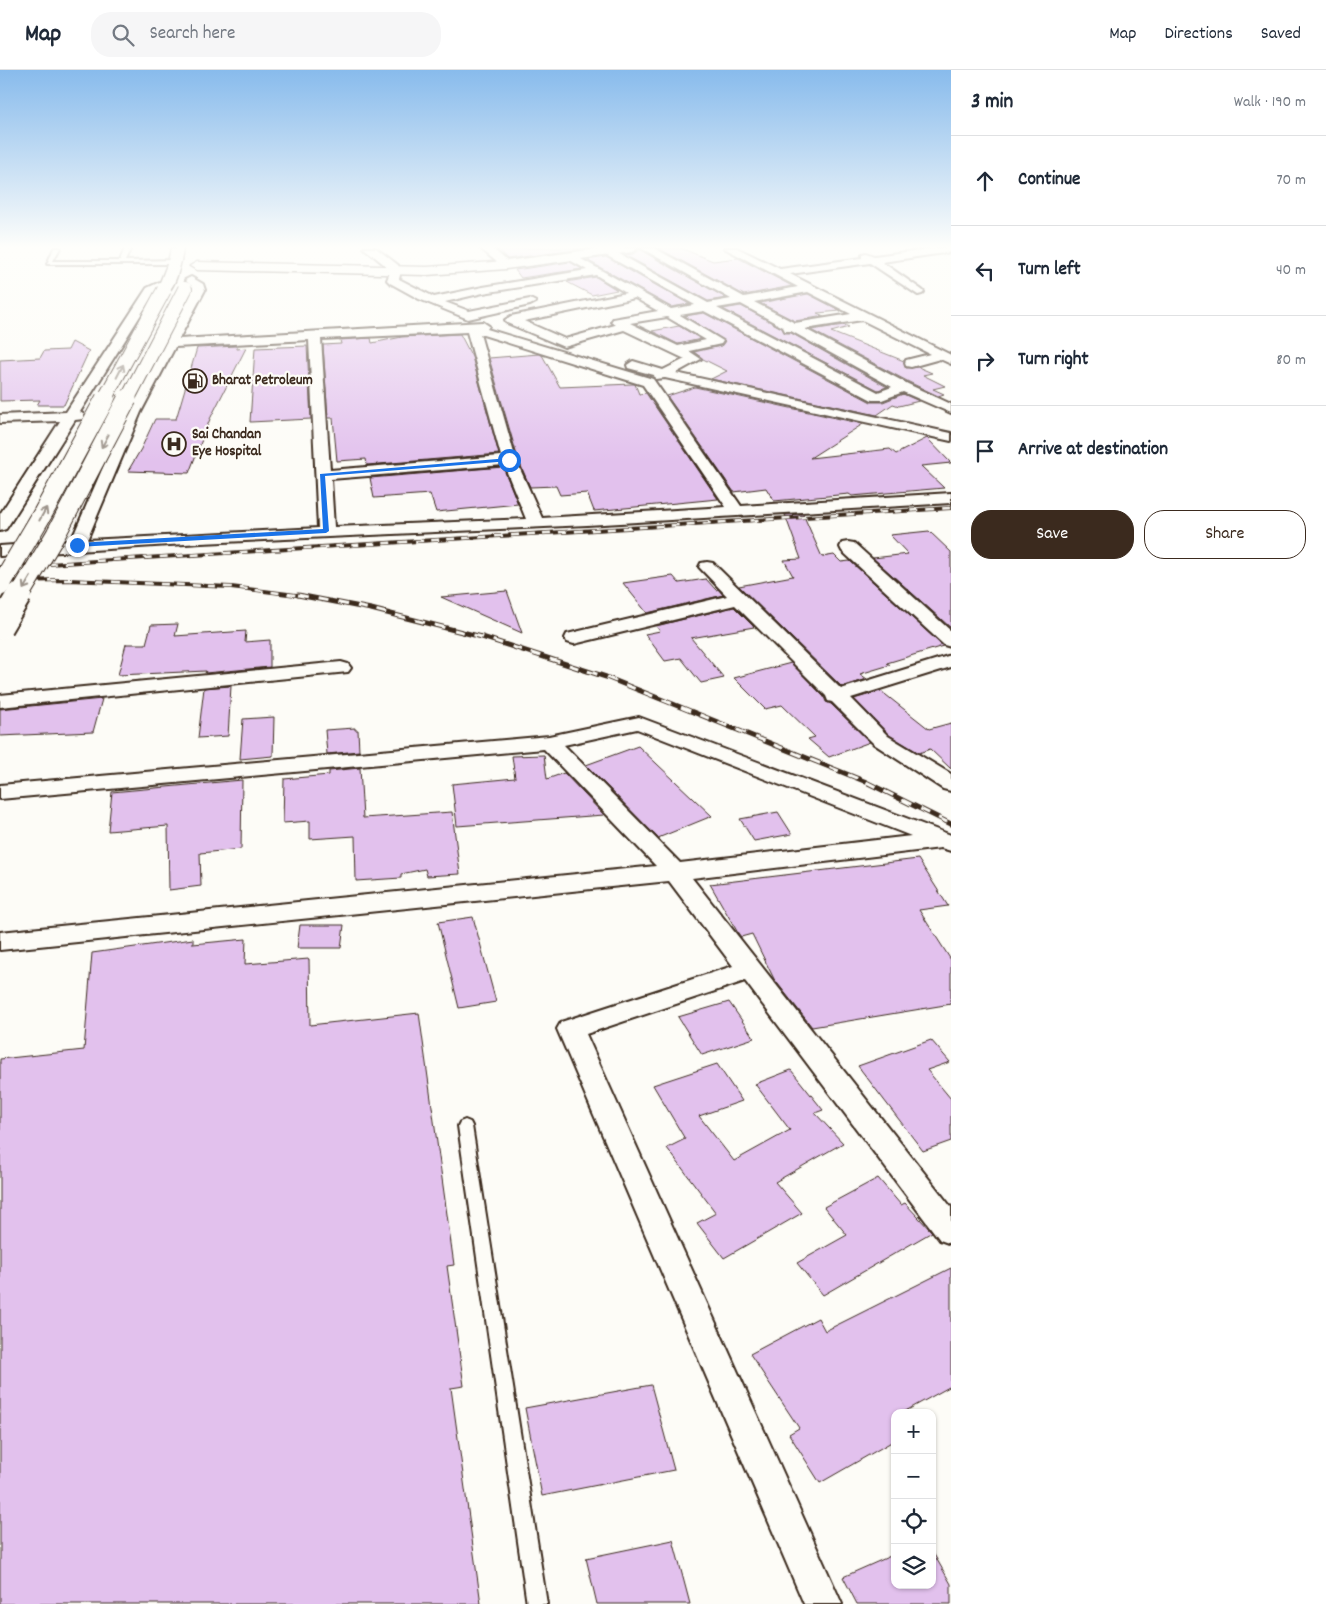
<!DOCTYPE html>
<html lang="en">
<head>
<meta charset="utf-8">
<style>
	body { margin:0; font-family:Dekko,sans-serif; background:#f6f6f7; color:#1f2937 }
	.controls { position:absolute; right:15px; bottom:15px; display:grid; overflow:hidden; border-radius:10px; box-shadow:0 1px 4px #0004 }
	.controls button { width:45px; height:45px; display:grid; place-items:center; padding:0; border:0; border-bottom:1px solid #e0e1e3; background:#fff; color:#1f2937; font:25px sans-serif }
	.stop { position:absolute; width:15px; height:15px; margin:-11px; border:4px solid #1a73e8; border-radius:50%; background:#fff }
	.stop.end { background:#1a73e8; border-color:#fff; box-shadow:0 1px 5px #0008 }
	.list { margin:0; padding:0; list-style:none }
	h2 { display:flex; justify-content:space-between; align-items:center; height:65px; margin:0; padding:0 20px; font-size:21px }
	h2 small { font-size:16px; font-weight:400; color:#747a83 }
	.list li { display:grid; grid-template-columns:32px 1fr auto; gap:15px; align-items:center; box-sizing:border-box; height:90px; padding:0 20px; border-top:1px solid #e0e1e3 }
	.list b { display:block; font-size:19px; white-space:nowrap }
	.list em { font-size:16px; font-style:normal; color:#747a83 }
	.actions { display:flex; gap:10px; padding:15px 20px }
	.actions a { flex:1; padding:11px 0; border:1px solid #3b2a1e; border-radius:20px; text-align:center; font-size:18px; color:#3b2a1e }
	.actions .main { background:#3b2a1e; color:#fff }
	.icon { flex:none; width:28px; height:28px; fill:none; stroke:currentColor; stroke-width:2; stroke-linecap:round; stroke-linejoin:round }
	.map { position:relative; flex:none; width:951px; height:1534px; overflow:hidden }
	header { display:flex; align-items:center; gap:30px; box-sizing:border-box; height:70px; padding:0 25px; background:#fff; border-bottom:1px solid #e0e1e3 }
	header strong { font-size:24px }
	nav { display:flex; gap:28px; margin-inline-start:auto; font-size:18px }
	.search { width:350px; height:45px; background:#f6f6f7; display:flex; align-items:center; gap:12px; box-sizing:border-box; padding:0 18px; border-radius:20px; color:#747a83; font-size:19px }
	main { display:flex }
	aside { flex:1; background:#fff }
	.map>svg:first-child { display:block }
	.building { fill:#e2c1ed; stroke:#3b2a1e }
	.lines { fill:none; stroke-linecap:round; stroke-linejoin:round }
	.lane-casing { stroke:#3b2a1e; stroke-width:4 }
	.street-casing { stroke:#3b2a1e; stroke-width:4 }
	.secondary-casing { stroke:#3b2a1e; stroke-width:3 }
	.lane { fill:#fdfcf7; fill-rule:evenodd }
	.street { fill:#fdfcf7; fill-rule:evenodd }
	.secondary { fill:#fdfcf7; fill-rule:evenodd }
	.rail-far1-casing { stroke:#3b2a1e; stroke-width:4 }
	.rail-casing { stroke:#3b2a1e; stroke-width:5 }
	.rail-far1 { stroke:#fdfcf7; stroke-width:2.5; stroke-dasharray:8; stroke-linecap:butt }
	.rail { stroke:#fdfcf7; stroke-width:3; stroke-dasharray:10; stroke-linecap:butt }
	.secondary-bridge-far2-casing { stroke:#3b2a1e; stroke-width:16; stroke-linecap:butt }
	.secondary-bridge-far1-casing { stroke:#3b2a1e; stroke-width:21; stroke-linecap:butt }
	.secondary-bridge-casing { stroke:#3b2a1e; stroke-width:28; stroke-linecap:butt }
	.secondary-bridge-far2 { stroke:#fdfcf7; stroke-width:14 }
	.secondary-bridge-far1 { stroke:#fdfcf7; stroke-width:19 }
	.secondary-bridge { stroke:#fdfcf7; stroke-width:24 }
	.oneway { stroke:#9c938a }
	.route { fill:#1a73e8 }
	.labels { text-anchor:middle; dominant-baseline:central; stroke-width:4.5; stroke-linejoin:round; paint-order:stroke }
	.far-poi-label { font-size:15px; font-weight:bold; fill:#3b2a1e; stroke:#fdfcf7; text-anchor:start }
</style>
</head>
<body>
<header>
<strong>Map</strong>
<div class="search"><svg class="icon" aria-label="search" viewBox="0 0 24 24"><circle cx="10" cy="10" r="6"/><path d="M15 15l6 6"/></svg>Search here</div>
<nav><a>Map</a><a>Directions</a><a>Saved</a></nav>
</header>
<main>
<div class="map">
<svg width="951" height="1534" viewBox="0 0 951 1534">
	<rect width="100%" height="100%" fill="#fdfcf7"/>
	<filter id="ink" filterUnits="userSpaceOnUse"><feTurbulence type="fractalNoise" baseFrequency=".02" numOctaves="2"/><feDisplacementMap in="SourceGraphic" scale="10" xChannelSelector="R" yChannelSelector="G"/><feConvolveMatrix kernelMatrix="1 2 1 2 8 2 1 2 1" color-interpolation-filters="sRGB"/></filter>
	<g filter="url(#ink)">
		<g class="building">
			<polygon points="497,178 590,178 507,189"/>
			<polygon points="658,178 680,178 713,191 738,188 792,216 744,225"/>
			<polygon points="640,179 640,180 726,228 708,231 625,185 633,184"/>
			<polygon points="606,187 689,234 671,237 587,190"/>
			<polygon points="570,192 582,199 521,208 515,200"/>
			<polygon points="596,207 617,220 592,225 567,212"/>
			<polygon points="808,224 841,241 817,243 824,246 795,251 760,233"/>
			<polygon points="741,236 782,258 785,263 791,263 887,317 878,320 723,239"/>
			<polygon points="704,243 871,332 883,332 903,324 919,331 899,336 893,334 877,345 711,309 727,301 703,289 694,282 721,276 725,271 685,246"/>
			<polygon points="844,255 849,257 831,262 904,291 906,298 918,297 932,303 923,305 945,316 933,319 944,324 938,326 909,312 811,260"/>
			<polygon points="679,256 701,269 678,274 652,261"/>
			<polygon points="460,264 472,287 499,384 367,395 366,389 337,391 333,348 328,348 323,275 341,274 340,270 371,268 372,273 402,267"/>
			<polygon points="72,272 89,281 64,335 37,335 40,330 0,331 0,290 40,288 44,281 68,280"/>
			<polygon points="237,276 237,279 246,278 210,349 189,403 128,401 141,379 155,349 176,349 197,278"/>
			<polygon points="307,276 311,349 250,352 255,278"/>
			<polygon points="539,284 542,285 560,317 632,314 635,314 639,324 646,323 718,429 594,441 587,423 560,425 556,416 530,417 518,389 489,288"/>
			<polygon points="695,317 863,354 810,388 890,379 896,384 927,368 951,393 921,396 944,418 852,426 849,424 774,431 766,418 734,422 667,326"/>
			<polygon points="503,397 518,434 436,442 430,424 374,428 370,408"/>
			<polygon points="803,444 822,487 834,485 841,492 850,491 943,576 887,593 890,595 860,604 867,609 842,617 739,516 793,506 784,490 801,489 785,445"/>
			<polygon points="929,461 951,482 951,558 873,488 908,484 890,465"/>
			<polygon points="673,506 679,513 706,509 716,520 718,519 723,525 647,543 623,513"/>
			<polygon points="507,521 522,563 441,527"/>
			<polygon points="734,537 754,557 691,568 724,608 701,613 681,588 665,591 645,564 660,561 656,556"/>
			<polygon points="178,554 175,566 246,561 245,572 270,570 270,597 205,603 206,601 118,605 126,574 146,574 151,555"/>
			<polygon points="791,593 824,627 826,632 831,634 870,672 829,687 808,669 815,667 782,635 765,639 734,608"/>
			<polygon points="231,616 228,666 198,668 204,618"/>
			<polygon points="881,621 929,659 951,653 951,699 930,679 919,683 889,665 854,629"/>
			<polygon points="102,629 93,662 0,666 0,639"/>
			<polygon points="274,647 273,686 240,689 243,649"/>
			<polygon points="355,658 355,660 358,660 359,681 327,684 325,660"/>
			<polygon points="638,676 712,746 658,768 586,695"/>
			<polygon points="544,685 547,709 564,703 604,745 457,756 452,714 515,708 512,686"/>
			<polygon points="360,698 363,748 452,742 460,804 427,806 425,799 401,804 401,808 356,811 355,766 310,769 310,751 283,753 284,709 329,705 329,701"/>
			<polygon points="242,710 241,779 200,783 201,816 169,820 168,756 108,761 112,722"/>
			<polygon points="778,742 792,764 754,771 740,749"/>
			<polygon points="918,789 948,836 919,840 951,890 951,934 812,957 774,909 752,864 741,867 738,863 710,814"/>
			<polygon points="473,847 496,932 459,938 438,852"/>
			<polygon points="300,855 344,855 341,878 297,878"/>
			<polygon points="193,869 193,874 246,869 245,894 309,889 310,955 419,943 454,1195 447,1196 464,1316 451,1318 481,1534 0,1534 0,989 84,980 92,883"/>
			<polygon points="729,932 754,968 702,985 678,947"/>
			<polygon points="931,970 950,992 927,1000 951,1029 951,1071 923,1081 858,996"/>
			<polygon points="717,994 742,1031 699,1046 734,1091 790,1060 755,1014 791,1000 823,1040 815,1043 843,1073 775,1112 802,1143 724,1188 697,1153 716,1143 667,1078 685,1069 653,1015"/>
			<polygon points="878,1108 901,1135 905,1133 932,1162 823,1225 797,1193 847,1165 824,1137"/>
			<polygon points="951,1198 951,1316 902,1343 895,1343 895,1370 820,1413 789,1364 799,1358 750,1284 818,1248 825,1261"/>
			<polygon points="651,1315 674,1400 542,1426 525,1338"/>
			<polygon points="673,1470 690,1534 597,1534 586,1488"/>
			<polygon points="932,1481 951,1514 951,1534 857,1534 843,1507 895,1484 895,1515 932,1515"/>
		</g>
		<g class="lines">
			<g class="lane-casing">
				<g id="lane">
					<polygon points="54,178 60,178 53,191 120,191 125,178 131,178 125,191 175,190 178,192 175,194 47,194"/>
					<polygon points="465,1050 470,1052 472,1056 547,1534 527,1534 458,1056 460,1052"/>
				</g>
			</g>
			<g class="street-casing">
				<g id="street">
					<path d="M364 178H376L398 195 401 201 399 209 434 227 483 217 587 200 568 189 567 187 572 184 671 239 695 235 604 184 603 182 604 180H612L708 233 731 229 641 178H654L744 227 798 217 724 178H737L780 199 862 188V184L866 183 874 186 936 178H951V182L882 192 922 220 924 222 922 224 918 225 870 193 790 204 951 285V294L940 289 911 297 906 296 905 293 906 290 930 284 862 250 805 259 908 314 951 334V343L903 322 882 330H872L704 241 680 245 723 271 721 274 689 281 701 289 676 303 951 363V371L665 308 655 309 654 305 628 298 627 295 633 291 663 300 685 289 624 260 564 277 507 253 505 250 511 246 626 223 596 205 483 223 445 232 469 241 530 229 536 232 530 235 468 249 419 229 390 213 387 210 391 200ZM808 222 851 244 795 253 754 232ZM635 228 658 241 613 249 611 252 615 255 565 269 524 251ZM741 234 783 257 785 261H791L892 317 878 322 717 238ZM667 247 706 270 678 276 630 253Z"/>
					<polygon points="480,178 492,178 507,191 502,194 498,193"/>
					<path d="M191 207 203 214 205 220 179 269 483 252 489 256 487 259 653 309 741 436 951 423V433L587 455 201 473 0 486V476L71 471 127 342 193 220V217L185 210ZM467 262 501 386 330 400 321 269ZM480 264 643 315 726 437 542 448 516 390ZM309 270 318 458 87 470 141 342 175 277ZM504 395 526 449 334 457 331 409Z"/>
					<polygon points="168,208 174,211 155,222 80,342 86,346 84,349 75,350 8,456 6,459 0,461 0,444 60,351 0,353 0,345 66,342 147,218"/>
					<polygon points="848,472 854,473 951,561 951,577 944,575 842,481 840,477 842,473"/>
					<polygon points="707,492 713,493 841,619 951,585 951,597 851,628 888,666 951,704 951,721 943,719 874,674 832,632 828,631 826,626 735,535 574,574 567,572 565,568 567,564 727,526 699,497 701,493"/>
					<polygon points="341,592 348,594 351,598 348,602 0,637 0,625"/>
					<path d="M639 647 951 765V781L941 778 692 808 951 1137V1174L940 1170 745 911 586 964 842 1534H804L557 959 561 952 733 896 669 811 0 880V862L656 796 544 679 0 729V715L549 666ZM637 659 911 766 680 793 564 675Z"/>
				</g>
			</g>
			<g class="secondary-casing">
				<g id="secondary">
					<path d="M171 178H183C182 189 176 221 164 224L157 220 168 192Z"/>
					<polygon points="604,178 638,178 632,182 506,199 427,205 197,200 190,196 197,192 427,197 506,191"/>
				</g>
			</g>
			<use href="#lane" class="lane"/>
			<use href="#street" class="street"/>
			<use href="#secondary" class="secondary"/>
			<g class="rail-far1-casing">
				<g id="rail-far1">
					<polyline points="0,497 951,438"/>
					<polyline points="0,511 69,510 231,517 304,526"/>
				</g>
			</g>
			<g class="rail-casing">
				<polyline id="rail" points="298,525 371,539 482,567 606,607 864,711 951,754"/>
			</g>
			<use href="#rail-far1" class="rail-far1"/>
			<use href="#rail" class="rail"/>
			<g class="secondary-bridge-far2-casing">
				<g id="secondary-bridge-far2">
					<polyline points="104,330 164,220"/>
					<polyline points="127,330 185,219"/>
				</g>
			</g>
			<g class="secondary-bridge-far1-casing">
				<g id="secondary-bridge-far1">
					<polyline points="0,516 43,443 105,329"/>
					<polyline points="19,526 56,464 127,329"/>
				</g>
			</g>
			<g class="secondary-bridge-casing">
				<polyline id="secondary-bridge" points="0,557 19,525"/>
			</g>
			<use href="#secondary-bridge-far2" class="secondary-bridge-far2"/>
			<use href="#secondary-bridge-far1" class="secondary-bridge-far1"/>
			<use href="#secondary-bridge" class="secondary-bridge"/>
		</g>
		<defs><path id="oneway-shaft" d="M-6 0H5M1.5-3L5.5 0L1.5 3" fill="none" stroke-width="1.6" stroke-linecap="round" stroke-linejoin="round" transform="scale(1.25)"/></defs>
		<g class="oneway">
			<use href="#oneway-shaft" transform="translate(120 301) rotate(-63)"/>
			<use href="#oneway-shaft" transform="translate(105 371) rotate(119)"/>
			<use href="#oneway-shaft" transform="translate(43 444) rotate(-61)"/>
			<use href="#oneway-shaft" transform="translate(27 513) rotate(121)"/>
		</g>
	</g>
	<linearGradient id="sky" x2="0" y2="1"><stop stop-color="#88bbec"/><stop offset="0.45" stop-color="#fefefb"/><stop offset="1" stop-color="#fefefb" stop-opacity="0"/></linearGradient>
	<rect width="951" height="393" fill="url(#sky)"/>
	<polygon class="route" points="509,388 511,391 325,406 329,461 326,463 77,477 74,475 77,473 323,459 320,404"/>
	<defs>
		<g id="fuel-ring" transform="scale(1.25)"><circle r="9.5" fill="#fdfcf7" stroke="#3b2a1e" stroke-width="1.5"/><path d="M-5.5-6h7V0h2V4h1.3V-2.5L3-4.5l.8-.8L6-3V5H2.5V1h-1V6h-7ZM-4.2-4.7v3.2H.2V-4.7Z" fill="#3b2a1e"/></g>
		<g id="hospital-ring" transform="scale(1.25)"><circle r="9.5" fill="#fdfcf7" stroke="#3b2a1e" stroke-width="1.5"/><path d="M-5-5h3v3.5h4V-5h3V5h-3V1.5h-4V5h-3Z" fill="#3b2a1e"/></g>
	</defs>
	<g fill-rule="evenodd">
		<use href="#fuel-ring" x="195" y="311"/>
		<use href="#hospital-ring" x="174" y="374"/>
	</g>
	<g class="labels">
		<g class="far-poi-label">
			<text x="212" y="311">Bharat Petroleum</text>
			<text x="192" y="365">Sai Chandan<tspan x="192" dy="17">Eye Hospital</tspan></text>
		</g>
	</g>
</svg>
<div class="controls">
<button>+</button>
<button>−</button>
<button><svg class="icon" aria-label="locate" viewBox="0 0 24 24"><circle cx="12" cy="12" r="6"/><path d="M12 2v4M12 18v4M2 12h4M18 12h4"/></svg></button>
<button><svg class="icon" aria-label="layers" viewBox="0 0 24 24"><path d="M12 4l9 5-9 5-9-5zM3 14l9 5 9-5"/></svg></button>
</div>
<div class="stop" style="left:509px;top:390px"></div>
<div class="stop end" style="left:77px;top:475px"></div>
</div>
<aside>
<h2>3 min<small>Walk · 190 m</small></h2>
<ul class="list">
<li><svg class="icon" aria-label="ahead" viewBox="0 0 24 24"><path d="M12 20V5M6 11l6-6 6 6"/></svg><div><b>Continue</b></div><em>70 m</em></li>
<li><svg class="icon" aria-label="left" viewBox="0 0 24 24"><path d="M17 20v-9H6M10 6l-5 5 5 5"/></svg><div><b>Turn left</b></div><em>40 m</em></li>
<li><svg class="icon" aria-label="right" viewBox="0 0 24 24"><path d="M7 20v-9h11M14 6l5 5-5 5"/></svg><div><b>Turn right</b></div><em>80 m</em></li>
<li><svg class="icon" aria-label="arrive" viewBox="0 0 24 24"><path d="M6 21V4h12l-3 4 3 4H6"/></svg><div><b>Arrive at destination</b></div></li>
</ul>
<div class="actions"><a class="main">Save</a><a>Share</a></div>
</aside>
</main>
</body>
</html>
